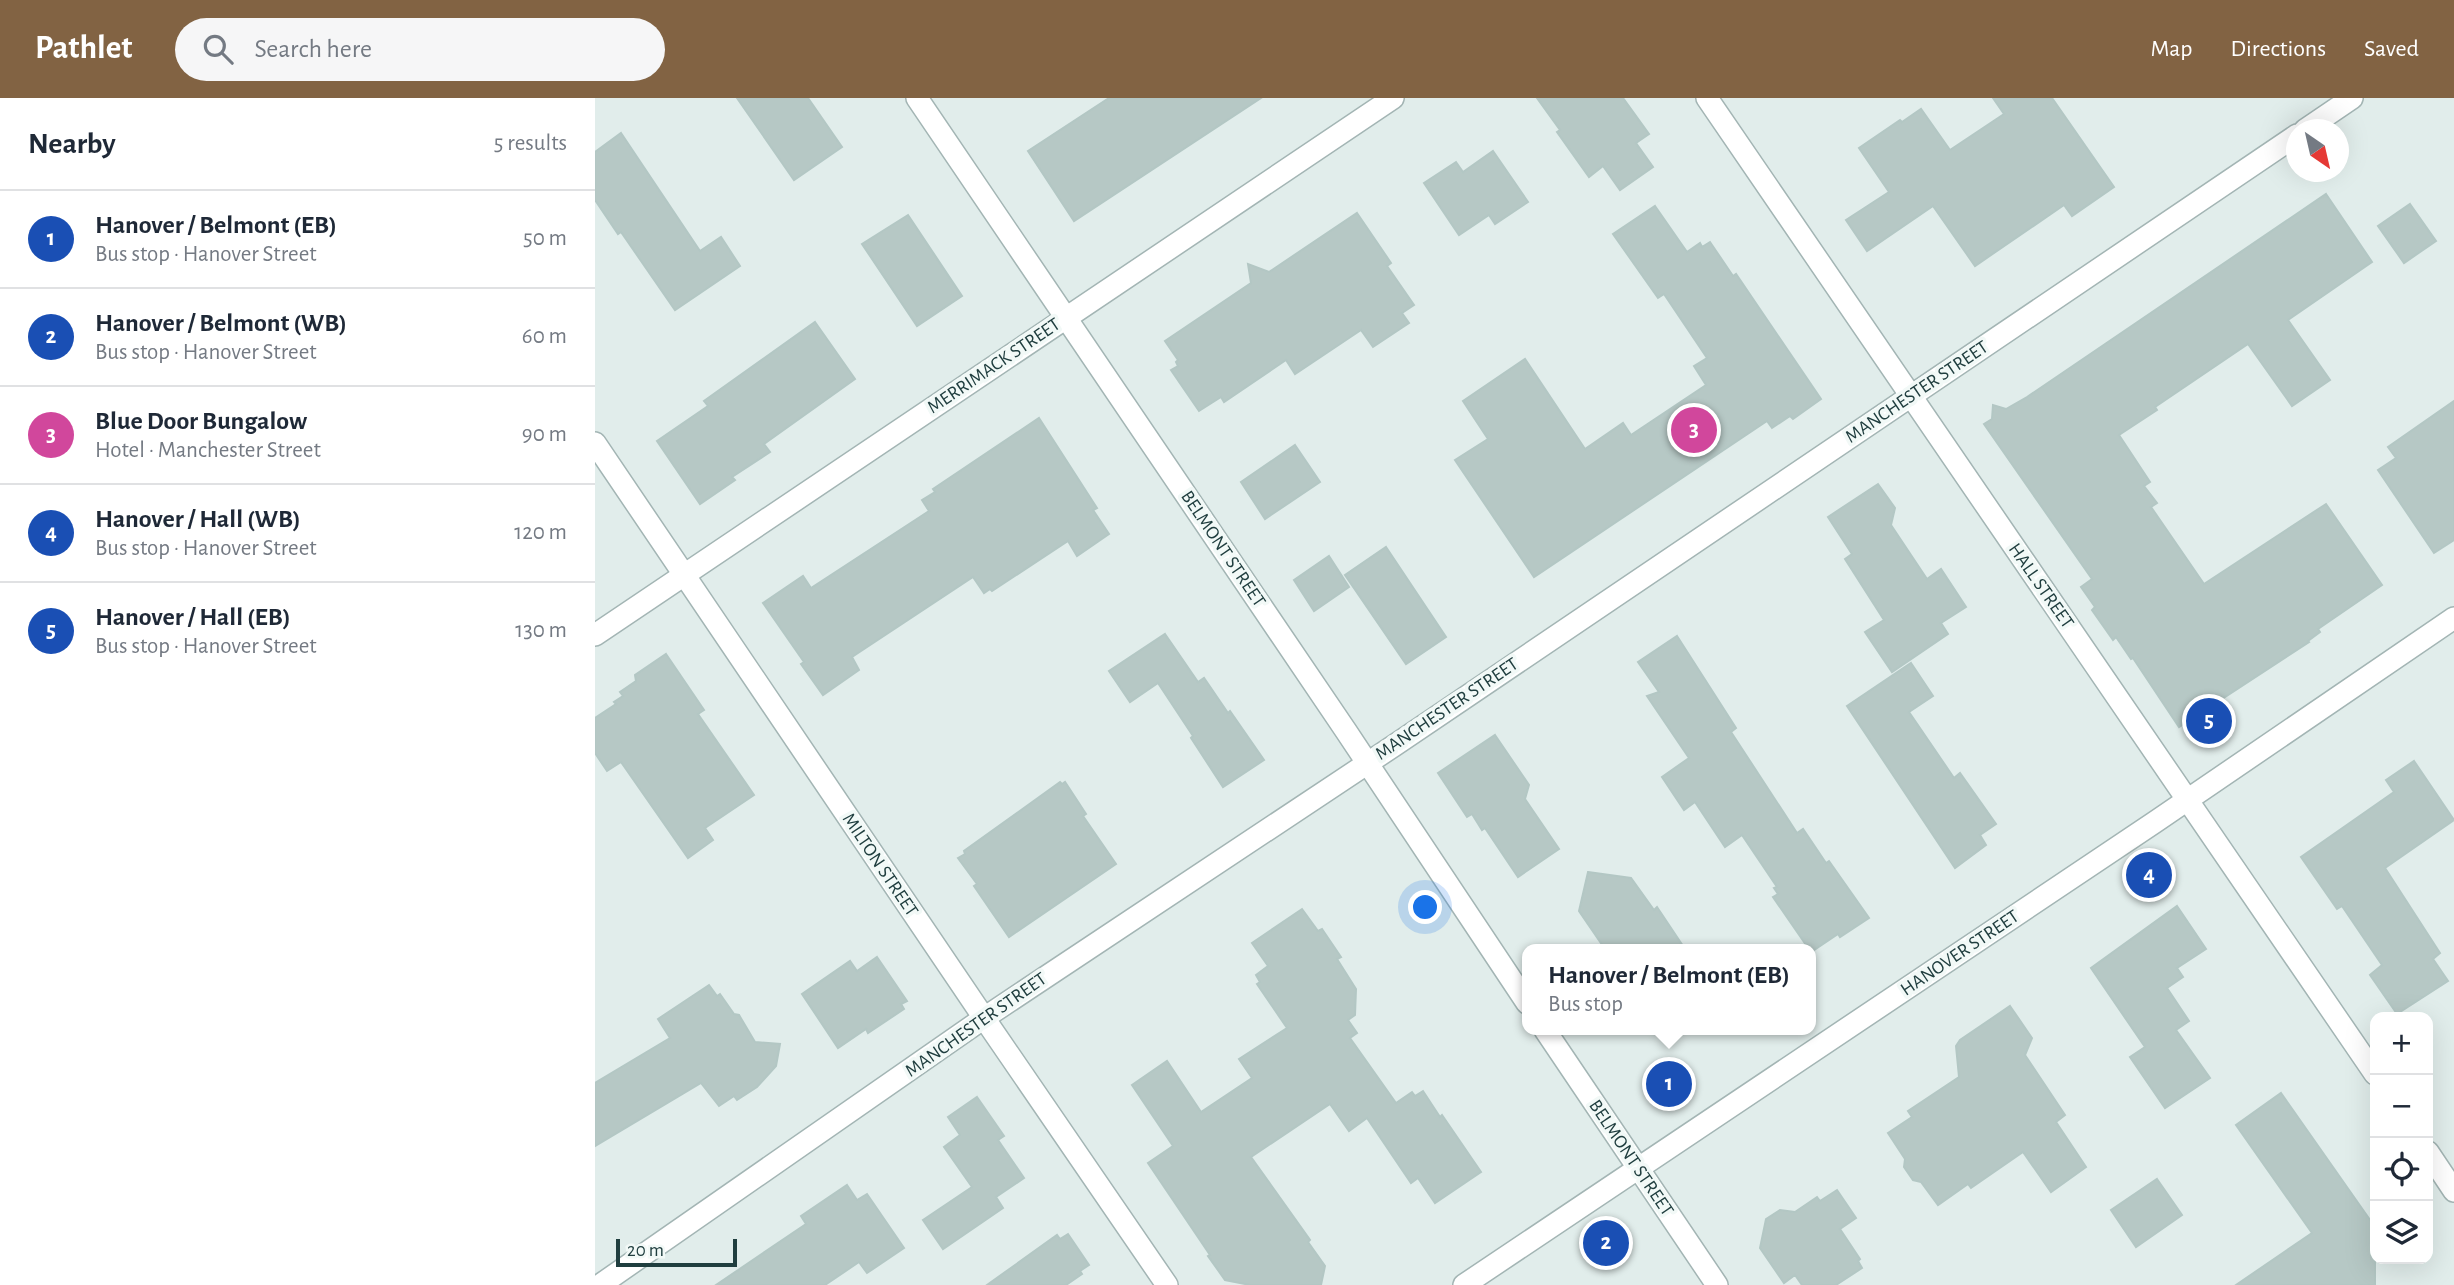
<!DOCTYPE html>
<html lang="en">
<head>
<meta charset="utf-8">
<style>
	body { margin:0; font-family:"Alegreya Sans",sans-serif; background:#f6f6f7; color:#1f2937 }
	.controls { position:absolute; right:21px; bottom:21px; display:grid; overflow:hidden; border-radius:14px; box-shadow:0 7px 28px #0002 }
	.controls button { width:63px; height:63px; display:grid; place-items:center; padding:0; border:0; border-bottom:2px solid #e0e1e3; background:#fff; color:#1f2937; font:35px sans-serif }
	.compass { position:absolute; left:1691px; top:21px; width:63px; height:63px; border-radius:50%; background:#fff; box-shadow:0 7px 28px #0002; rotate:146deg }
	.scale { position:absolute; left:21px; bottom:18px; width:121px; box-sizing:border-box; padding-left:7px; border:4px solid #203e3f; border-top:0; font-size:19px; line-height:24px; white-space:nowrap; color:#203e3f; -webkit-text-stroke:5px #f2f9f7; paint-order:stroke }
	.you { position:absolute; left:831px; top:810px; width:24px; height:24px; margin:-18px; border:5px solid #fff; border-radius:50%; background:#1a73e8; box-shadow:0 0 0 10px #1a73e833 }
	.badge { display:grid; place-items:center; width:46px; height:46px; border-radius:50%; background:#826343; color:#fff; font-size:23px; font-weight:700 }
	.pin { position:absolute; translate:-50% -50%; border:4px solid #fff; box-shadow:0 2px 7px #0006 }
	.popup { position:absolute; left:927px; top:846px; width:294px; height:91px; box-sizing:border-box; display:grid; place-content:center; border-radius:14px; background:#fff; filter:drop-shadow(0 2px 5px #0005); font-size:23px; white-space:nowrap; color:#747a83 }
	.popup b { font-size:26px; color:#1f2937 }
	.popup::after { content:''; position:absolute; left:50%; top:100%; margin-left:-14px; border:14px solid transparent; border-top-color:#fff }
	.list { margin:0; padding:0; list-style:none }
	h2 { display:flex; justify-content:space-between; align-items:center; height:91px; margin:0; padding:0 28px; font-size:30px }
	h2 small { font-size:23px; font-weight:400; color:#747a83 }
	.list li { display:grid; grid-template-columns:46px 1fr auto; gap:21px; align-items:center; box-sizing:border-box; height:98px; padding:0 28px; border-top:2px solid #e0e1e3 }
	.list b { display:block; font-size:26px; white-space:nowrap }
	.list p { margin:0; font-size:23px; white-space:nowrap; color:#747a83 }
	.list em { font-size:23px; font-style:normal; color:#747a83 }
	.icon { flex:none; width:38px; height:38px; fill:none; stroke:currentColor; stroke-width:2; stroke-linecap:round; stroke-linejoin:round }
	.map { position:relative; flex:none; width:1859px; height:1187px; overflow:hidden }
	header { display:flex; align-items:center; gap:42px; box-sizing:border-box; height:98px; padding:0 35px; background:#826343; color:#fff }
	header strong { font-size:33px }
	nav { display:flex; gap:38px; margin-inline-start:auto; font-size:24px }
	.search { width:490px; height:63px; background:#f6f6f7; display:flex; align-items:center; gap:18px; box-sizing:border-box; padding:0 24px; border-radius:38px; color:#747a83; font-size:26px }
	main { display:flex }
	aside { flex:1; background:#fff }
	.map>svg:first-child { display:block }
	.building { fill:#b6c8c5; stroke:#b3c7c4; stroke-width:2 }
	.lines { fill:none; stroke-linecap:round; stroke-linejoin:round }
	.minor-casing { stroke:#a3b5b4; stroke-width:24 }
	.tertiary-casing { stroke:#a3b5b4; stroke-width:24 }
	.minor { stroke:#fff; stroke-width:21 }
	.tertiary { stroke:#fff; stroke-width:21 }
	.labels { text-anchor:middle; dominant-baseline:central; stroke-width:7; stroke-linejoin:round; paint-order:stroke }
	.street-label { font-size:19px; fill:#203e3f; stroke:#f2f9f7 }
</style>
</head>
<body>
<header>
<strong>Pathlet</strong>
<div class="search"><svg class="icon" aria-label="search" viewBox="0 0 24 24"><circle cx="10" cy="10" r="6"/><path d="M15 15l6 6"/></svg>Search here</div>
<nav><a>Map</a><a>Directions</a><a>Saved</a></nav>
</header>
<main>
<aside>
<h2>Nearby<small>5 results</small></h2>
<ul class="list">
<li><span class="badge" style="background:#1a4fb4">1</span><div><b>Hanover / Belmont (EB)</b><p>Bus stop · Hanover Street</p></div><em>50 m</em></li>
<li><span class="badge" style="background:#1a4fb4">2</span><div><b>Hanover / Belmont (WB)</b><p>Bus stop · Hanover Street</p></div><em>60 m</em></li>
<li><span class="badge" style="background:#d1479c">3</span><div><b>Blue Door Bungalow</b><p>Hotel · Manchester Street</p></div><em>90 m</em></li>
<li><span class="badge" style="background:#1a4fb4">4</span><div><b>Hanover / Hall (WB)</b><p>Bus stop · Hanover Street</p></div><em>120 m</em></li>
<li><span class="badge" style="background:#1a4fb4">5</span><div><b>Hanover / Hall (EB)</b><p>Bus stop · Hanover Street</p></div><em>130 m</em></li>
</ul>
</aside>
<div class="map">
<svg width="1859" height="1187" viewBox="0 0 1859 1187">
	<rect width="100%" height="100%" fill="#e1edeb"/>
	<g class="building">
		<polygon points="142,0 213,0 247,49 199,82"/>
		<polygon points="514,0 666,0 479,123 433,53"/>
		<polygon points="942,0 1028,0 1054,36 1041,45 1058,69 1025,92 1008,68 994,79 962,34 965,32"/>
		<polygon points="1398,0 1457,0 1519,89 1477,118 1469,107 1380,168 1338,108 1272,153 1251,122 1294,94 1264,50 1305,22 1307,24 1326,11 1355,52 1409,16"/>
		<polygon points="26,35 105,153 126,139 145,168 80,212 26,134 23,136 0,102 0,54"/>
		<polygon points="898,53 933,104 900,126 894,117 864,137 829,85 861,64 868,74"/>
		<polygon points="1731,96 1777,164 1693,222 1735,282 1697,308 1653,246 1560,309 1562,312 1524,337 1555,384 1549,388 1562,405 1556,409 1609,486 1731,406 1787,487 1723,531 1725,534 1713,543 1714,544 1584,629 1538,560 1536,561 1521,539 1518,542 1497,512 1500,509 1486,489 1497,481 1389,326 1397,321 1398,307 1411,311 1432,299"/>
		<polygon points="1815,106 1841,143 1809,165 1783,128"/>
		<polygon points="1060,108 1092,154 1105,145 1107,149 1115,144 1138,178 1141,176 1226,301 1198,321 1195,318 1177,330 1172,323 939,479 860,362 893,341 868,303 930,261 990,351 1028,325 1036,337 1111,287 1099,268 1112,260 1069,196 1063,200 1018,136"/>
		<polygon points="762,115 796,165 792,168 819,207 807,215 814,225 778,249 766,232 700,276 691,262 629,304 626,299 604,313 576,272 583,268 581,264 583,262 570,243 656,185 653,166 674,174"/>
		<polygon points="313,117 367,198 322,228 267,146"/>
		<polygon points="220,224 260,281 169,346 175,354 137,379 140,382 105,406 62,343 113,308 109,303"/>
		<polygon points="1859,303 1859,442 1839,455 1783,372 1801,360 1793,349"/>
		<polygon points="444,320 502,410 498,412 514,436 482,458 473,443 397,493 395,491 389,495 378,479 257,559 264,572 228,597 206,566 209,564 168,505 208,478 216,490 334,413 327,402 340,394 338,391"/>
		<polygon points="700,347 725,384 670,421 646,384"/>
		<polygon points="1283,386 1300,410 1296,427 1332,481 1346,471 1371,509 1346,525 1353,536 1297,574 1270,534 1289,522 1250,461 1257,456 1233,419"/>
		<polygon points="791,449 851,539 811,566 750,477"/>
		<polygon points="734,458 754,489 719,513 699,482"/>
		<polygon points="570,536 603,584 609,580 633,615 635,613 669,662 628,689 596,640 598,638 563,585 535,604 514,573"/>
		<polygon points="1082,538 1141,630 1136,634 1202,735 1208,731 1231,765 1234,763 1274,820 1245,839 1243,836 1216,854 1178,799 1183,796 1179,790 1182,789 1147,737 1130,749 1100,704 1089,712 1067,679 1094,660 1052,598 1064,594 1043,564"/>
		<polygon points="71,556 109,612 103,616 159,697 110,730 118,742 93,760 26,664 12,673 0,655 0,620 21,606 19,604 28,598 25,594 41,583 40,577"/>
		<polygon points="1316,565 1338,598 1314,614 1359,680 1365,675 1401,726 1385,737 1391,747 1360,770 1252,608"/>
		<polygon points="900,637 934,687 930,701 964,751 923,779 890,730 887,732 877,716 872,719 843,675"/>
		<polygon points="1819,663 1859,722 1790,770 1845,855 1838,861 1853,883 1802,916 1775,877 1787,867 1747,808 1742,811 1706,759 1799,694 1791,682"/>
		<polygon points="465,684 467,686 470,684 491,716 488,718 521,766 414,839 379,788 382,786 363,760 370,756 369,753"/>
		<polygon points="993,774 1036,780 1059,812 1062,809 1090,851 1010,851 984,813"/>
		<polygon points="1582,808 1611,851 1582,870 1588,879 1572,890 1594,923 1581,932 1615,980 1570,1010 1535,959 1550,949 1496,870"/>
		<polygon points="707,811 723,833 727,831 746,859 742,861 761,891 760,917 753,922 762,935 755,940 801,1005 817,994 820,998 828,993 845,1019 847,1017 886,1074 840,1105 823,1080 816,1085 772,1020 754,1033 735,1006 656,1059 715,1142 713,1144 730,1168 726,1187 655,1187 630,1182 613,1158 615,1157 553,1065 578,1048 537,987 572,963 606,1014 657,980 644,961 692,930 662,886 665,884 661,877 673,868 657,845"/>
		<polygon points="282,859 312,903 306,906 309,911 273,935 271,931 243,950 207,896 255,863 262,873"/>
		<polygon points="114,887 122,898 125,896 139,916 144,917 160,944 185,946 181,968 162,989 142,1002 139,998 124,1008 106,985 0,1048 0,985 75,940 63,921"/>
		<polygon points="1415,908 1437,940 1430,957 1470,1017 1461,1024 1491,1069 1456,1094 1428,1054 1376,1090 1373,1086 1343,1107 1326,1084 1318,1082 1309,1069 1310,1061 1293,1035 1317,1019 1313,1013 1364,979 1361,948 1365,942"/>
		<polygon points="1686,995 1780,1129 1780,1187 1641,1187 1717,1135 1641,1027"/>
		<polygon points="382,999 409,1038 403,1042 429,1080 401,1099 408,1110 348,1151 328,1122 377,1089 349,1049 365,1037 353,1019"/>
		<polygon points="1562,1081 1587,1117 1541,1149 1516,1112"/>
		<polygon points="252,1087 262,1102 272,1096 309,1150 272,1175 264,1164 230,1187 121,1187 211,1126 206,1118"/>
		<polygon points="1242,1092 1261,1120 1245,1131 1265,1161 1263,1163 1267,1170 1241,1187 1207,1187 1200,1177 1189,1185 1165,1150 1171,1121 1185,1112 1200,1114 1222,1099 1225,1103"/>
		<polygon points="473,1136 494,1167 485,1173 487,1176 471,1187 392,1187 462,1137 465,1141"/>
	</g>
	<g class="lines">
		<g class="minor-casing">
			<g id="minor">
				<polyline points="322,0 751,633 932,905"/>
				<polyline points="1112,0 1780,976"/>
				<polyline points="1710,32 1757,0"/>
				<polyline points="0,345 389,920 572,1187"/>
				<polyline points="0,537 798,0"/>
				<polyline points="950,932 1122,1187"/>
				<polyline points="1833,1054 1859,1093"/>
				<polyline points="5,1187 389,920 800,647 1702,37"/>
			</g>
		</g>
		<g class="tertiary-casing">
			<polyline id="tertiary" points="869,1187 1560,724 1859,520"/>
		</g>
		<use href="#minor" class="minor"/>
		<use href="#tertiary" class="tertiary"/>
	</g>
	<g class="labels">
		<g class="street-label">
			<text transform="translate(399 268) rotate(-34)">MERRIMACK STREET</text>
			<text transform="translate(1322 294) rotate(-34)">MANCHESTER STREET</text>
			<text transform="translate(628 451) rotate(56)">BELMONT STREET</text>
			<text transform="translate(1446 488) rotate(55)">HALL STREET</text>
			<text transform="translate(852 611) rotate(-34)">MANCHESTER STREET</text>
			<text transform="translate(285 767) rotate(56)">MILTON STREET</text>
			<text transform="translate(1365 855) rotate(-34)">HANOVER STREET</text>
			<text transform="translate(381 927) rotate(-35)">MANCHESTER STREET</text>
			<text transform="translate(1036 1060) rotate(56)">BELMONT STREET</text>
		</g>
	</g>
</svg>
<div class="controls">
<button>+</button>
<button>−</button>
<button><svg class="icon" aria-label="locate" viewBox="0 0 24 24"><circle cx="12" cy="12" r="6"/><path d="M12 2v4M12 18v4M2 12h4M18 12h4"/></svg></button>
<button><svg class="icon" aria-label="layers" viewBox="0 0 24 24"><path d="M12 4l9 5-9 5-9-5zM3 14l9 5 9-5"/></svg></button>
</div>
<svg class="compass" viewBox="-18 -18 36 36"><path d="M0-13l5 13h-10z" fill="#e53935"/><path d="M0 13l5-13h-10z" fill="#747a83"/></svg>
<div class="scale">20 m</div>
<div class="you"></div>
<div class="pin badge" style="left:1074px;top:986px;background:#1a4fb4">1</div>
<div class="popup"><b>Hanover / Belmont (EB)</b>Bus stop</div>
<div class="pin badge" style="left:1011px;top:1145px;background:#1a4fb4">2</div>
<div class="pin badge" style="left:1099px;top:332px;background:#d1479c">3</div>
<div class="pin badge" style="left:1554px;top:777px;background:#1a4fb4">4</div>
<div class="pin badge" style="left:1614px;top:623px;background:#1a4fb4">5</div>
</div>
</main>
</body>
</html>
